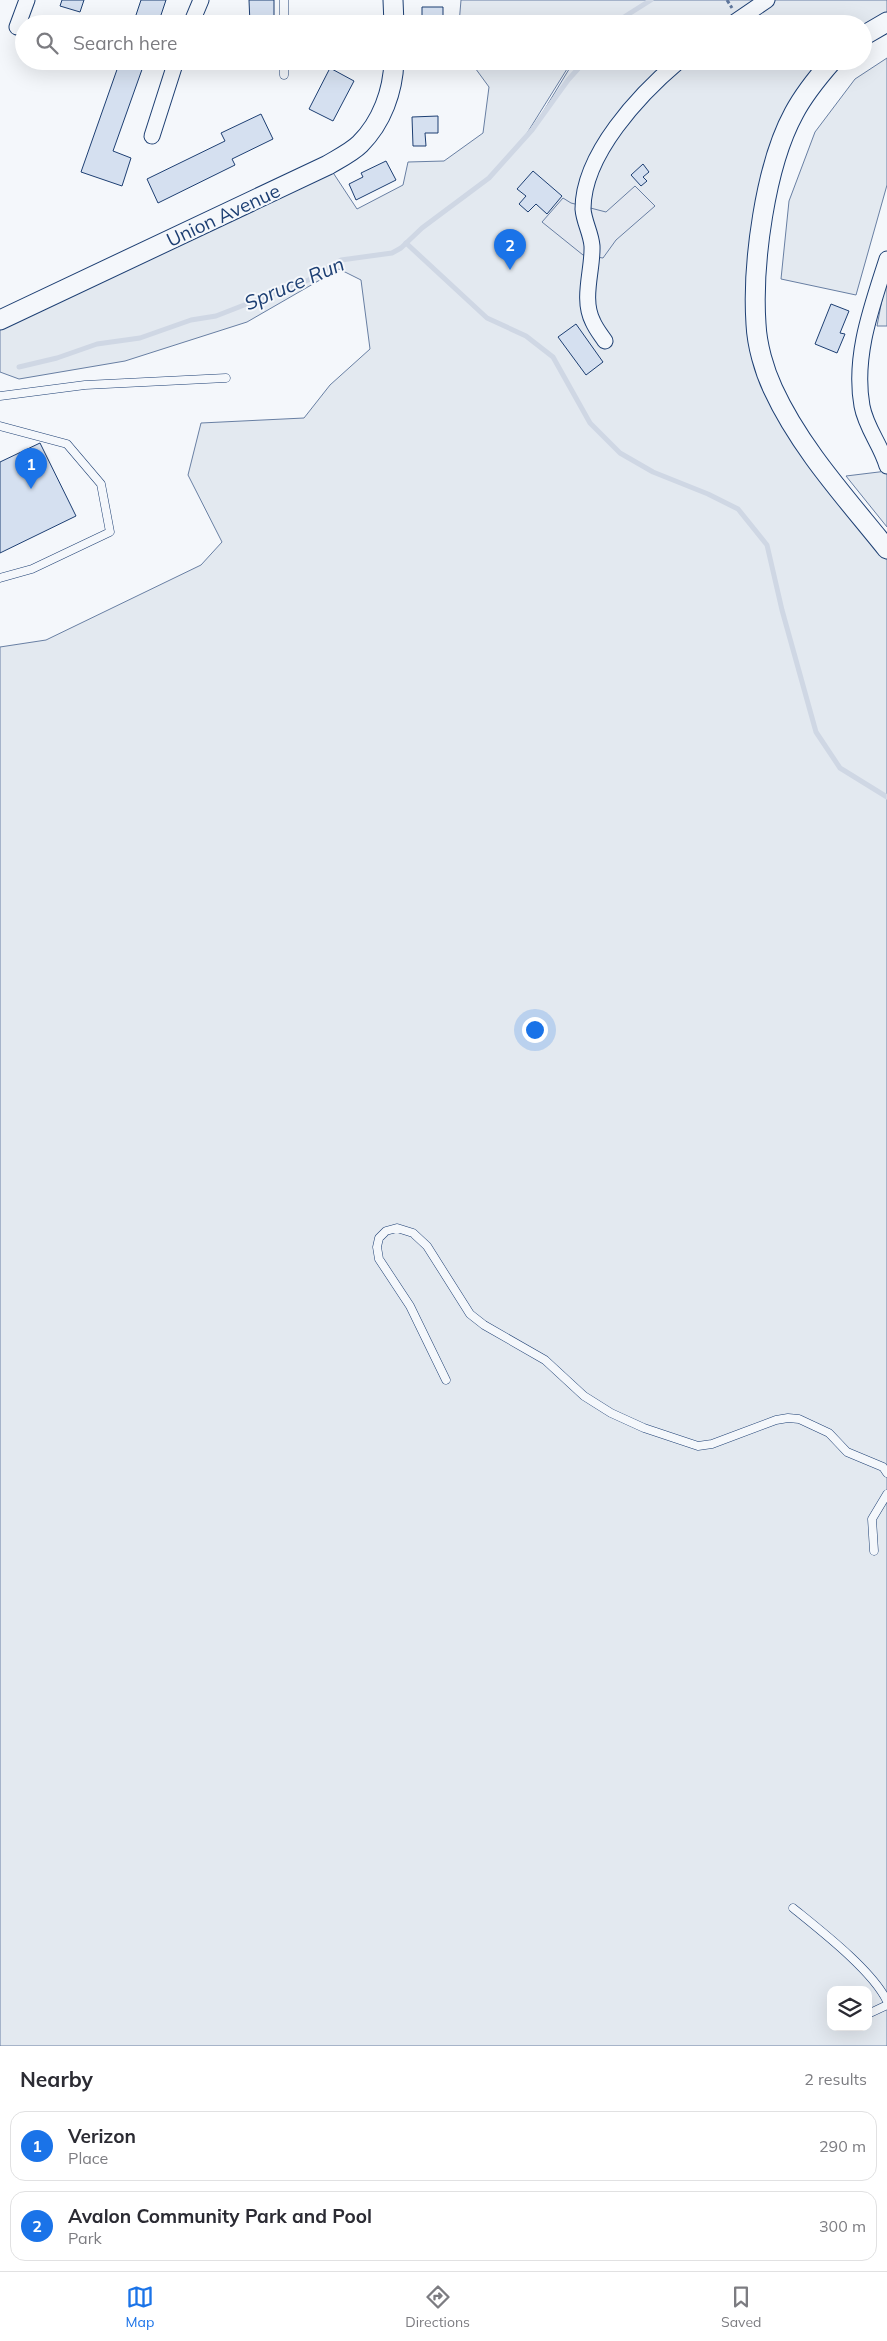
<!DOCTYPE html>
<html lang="en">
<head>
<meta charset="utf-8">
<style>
	body { margin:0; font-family:Mulish,sans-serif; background:#f2f2f3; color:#2b2b33 }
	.controls { position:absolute; right:15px; bottom:15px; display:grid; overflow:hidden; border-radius:10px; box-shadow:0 5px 20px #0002 }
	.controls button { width:45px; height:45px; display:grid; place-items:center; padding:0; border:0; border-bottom:1px solid #e1e1e2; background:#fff; color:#2b2b33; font:25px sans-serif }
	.you { position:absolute; left:534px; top:1029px; width:18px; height:18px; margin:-12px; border:4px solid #fff; border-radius:50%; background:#1a73e8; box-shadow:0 0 0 8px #1a73e833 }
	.badge { display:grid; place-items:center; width:32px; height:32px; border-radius:50%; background:#1a73e8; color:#fff; font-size:16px; font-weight:700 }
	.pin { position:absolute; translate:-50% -41px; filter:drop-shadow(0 1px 2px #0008) }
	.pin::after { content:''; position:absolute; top:26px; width:18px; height:15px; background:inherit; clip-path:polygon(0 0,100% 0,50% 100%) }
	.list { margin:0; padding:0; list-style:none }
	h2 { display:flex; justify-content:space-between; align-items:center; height:65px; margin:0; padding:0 20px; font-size:21px }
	h2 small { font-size:16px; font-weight:400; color:#7c7c81 }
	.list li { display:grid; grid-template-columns:32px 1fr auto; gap:15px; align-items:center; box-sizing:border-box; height:70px; margin:0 10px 10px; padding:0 10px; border:1px solid #e1e1e2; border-radius:15px }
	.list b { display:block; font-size:19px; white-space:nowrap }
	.list p { margin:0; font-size:16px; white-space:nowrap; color:#7c7c81 }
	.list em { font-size:16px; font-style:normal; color:#7c7c81 }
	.icon { flex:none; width:28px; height:28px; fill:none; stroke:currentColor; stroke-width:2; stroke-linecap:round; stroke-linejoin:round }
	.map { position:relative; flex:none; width:887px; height:2046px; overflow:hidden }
	.search { position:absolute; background:#fff; box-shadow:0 5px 20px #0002; left:15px; right:15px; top:15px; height:55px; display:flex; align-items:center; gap:12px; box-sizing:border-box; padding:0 18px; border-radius:28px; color:#7c7c81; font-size:19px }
	.sheet { height:225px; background:#fff }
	nav { display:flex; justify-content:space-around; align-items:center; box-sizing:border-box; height:70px; border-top:1px solid #e1e1e2; background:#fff; font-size:14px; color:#7c7c81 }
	nav a { display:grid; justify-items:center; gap:2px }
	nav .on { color:#1a73e8 }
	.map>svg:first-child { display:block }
	.green { fill:#e3e9f0; stroke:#687fa3; fill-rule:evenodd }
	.parking { fill:#e3e8f0; stroke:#687fa3 }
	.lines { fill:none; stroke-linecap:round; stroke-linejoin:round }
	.stream { stroke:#cfd7e4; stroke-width:5 }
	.building { fill:#d5e0f0; stroke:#1d3f73 }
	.service-casing { stroke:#1d3f73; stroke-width:9 }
	.minor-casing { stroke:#1d3f73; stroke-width:17 }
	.tertiary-casing { stroke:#1d3f73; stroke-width:21 }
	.path { stroke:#5e769c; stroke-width:3; stroke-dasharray:4 2.5; stroke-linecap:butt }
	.service { stroke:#f4f7fb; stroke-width:8 }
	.minor { stroke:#f4f7fb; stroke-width:15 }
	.tertiary { stroke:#f4f7fb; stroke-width:19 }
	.labels { text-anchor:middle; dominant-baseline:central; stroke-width:4; stroke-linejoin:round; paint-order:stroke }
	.street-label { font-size:19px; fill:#1d3f73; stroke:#f4f7fb }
	.water-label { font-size:20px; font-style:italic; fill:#1d3f73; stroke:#f4f7fb }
</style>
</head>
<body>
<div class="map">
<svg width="887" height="2046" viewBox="0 0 887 2046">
	<rect width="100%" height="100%" fill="#f4f7fb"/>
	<g class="green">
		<polygon points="461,0 887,0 887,22 863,36 863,24 459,24"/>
		<polygon points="887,58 887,185 856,295 781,279 789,201 815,132 855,79"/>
		<path d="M470 61H572L524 138 532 130 574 61H832L807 93 761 232 765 369 887 549V2046H0V647L46 640 201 565 222 542 188 475 201 423 304 418 330 385 370 349 361 280 339 269 247 322 125 361 19 379 0 372V320L328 165 357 209 403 185 408 162 444 161 483 133 489 87ZM831 1990H868V2027H831Z"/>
		<polygon points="887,273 887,326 877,326"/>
		<polygon points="887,471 887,527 846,476"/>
	</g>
	<polygon class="parking" points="635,186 655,206 616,240 603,258 583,255 542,222 563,198 571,203 606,212"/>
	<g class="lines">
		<g class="stream">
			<polyline points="618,24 624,17 651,0"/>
			<polyline points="406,243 487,318 526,336 553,357 590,423 620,453 653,472 708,494 738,509 767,545 782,610 816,732 840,768 887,797"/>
			<polyline points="19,367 57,358 97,344 140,338 191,320 216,316 311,279 341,260 392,253 401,248 422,228 489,178 532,130 568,80 585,61"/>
		</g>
	</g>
	<g class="building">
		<polygon points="62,0 84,0 80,12 60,6"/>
		<polygon points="141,0 166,0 158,24 133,24"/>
		<polygon points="249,0 274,0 274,24 250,24"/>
		<polygon points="422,7 443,7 443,18 450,18 450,24 422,24"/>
		<polygon points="120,61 145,61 113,151 131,158 122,186 81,172"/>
		<polygon points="330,68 354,81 333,121 309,109"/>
		<polygon points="261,114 273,139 232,159 235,165 158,203 147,179 225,141 221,133"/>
		<polygon points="438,116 438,133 425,133 426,146 413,146 412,117"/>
		<polygon points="386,161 396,180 356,200 349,184 363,177 361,173"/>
		<polygon points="643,164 649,172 643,177 647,181 641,186 631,175"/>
		<polygon points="533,171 562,196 547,214 536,204 528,212 519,204 526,196 517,189"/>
		<polygon points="831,304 849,311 840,333 845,334 837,353 815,344"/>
		<polygon points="576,324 603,362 586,375 558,337"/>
		<polygon points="40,443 76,516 0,553 0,462"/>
	</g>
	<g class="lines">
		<g class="service-casing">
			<g id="service">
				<polyline points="284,0 284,24"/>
				<polyline points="284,61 284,75"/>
				<polyline points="0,396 85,385 226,378"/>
				<polyline points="0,426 67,444 101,484 110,532 32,569 0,578"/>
				<polyline points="446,1380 410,1306 379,1259 377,1247 379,1238 386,1231 397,1228 413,1233 427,1246 470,1314 484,1325 545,1360 584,1396 611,1413 644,1428 698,1446 712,1444 776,1420 788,1418 799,1419 829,1433 847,1452 883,1467 887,1473"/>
				<polyline points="874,1551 872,1519 887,1494"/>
				<path d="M793 1908C820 1930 872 1970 887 2001"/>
				<polyline points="868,2014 887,2005"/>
			</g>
		</g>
		<g class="minor-casing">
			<g id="minor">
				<polyline points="191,24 201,0"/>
				<polyline points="732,24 767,0"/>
				<polyline points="17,27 27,0"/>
				<polyline points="152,136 176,61"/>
				<path d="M887 259C872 306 853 356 862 406 866 428 881 445 887 466"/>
				<path d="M605 341C601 335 596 329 593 322 581 299 593 270 592 246 591 233 584 222 583 209 583 154 640 94 679 61"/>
			</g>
		</g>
		<g class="tertiary-casing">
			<g id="tertiary">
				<polyline points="393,0 394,24"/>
				<polyline points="863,36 887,22"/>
				<path d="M832 61C818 77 804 94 794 113 765 166 752 264 756 324 757 345 764 370 773 389 800 448 847 499 887 549"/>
				<path d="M0 320 328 165C338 159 352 152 360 144 382 122 393 91 394 61"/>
			</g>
		</g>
		<polyline class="path" points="727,0 732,8"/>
		<use href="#service" class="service"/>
		<use href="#minor" class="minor"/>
		<use href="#tertiary" class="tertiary"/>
	</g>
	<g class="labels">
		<g class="street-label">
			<text transform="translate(223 215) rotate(-25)">Union Avenue</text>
		</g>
		<g class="water-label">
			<text transform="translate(294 283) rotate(-23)">Spruce Run</text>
		</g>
	</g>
</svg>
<div class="controls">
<button><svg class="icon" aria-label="layers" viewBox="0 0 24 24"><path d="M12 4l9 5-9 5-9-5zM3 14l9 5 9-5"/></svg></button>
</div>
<div class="you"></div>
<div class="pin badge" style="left:31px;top:489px">1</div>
<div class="pin badge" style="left:510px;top:270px">2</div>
<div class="search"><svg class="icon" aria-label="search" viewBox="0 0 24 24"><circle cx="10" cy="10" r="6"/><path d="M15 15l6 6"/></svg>Search here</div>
</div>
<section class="sheet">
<h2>Nearby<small>2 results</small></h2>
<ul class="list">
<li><span class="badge">1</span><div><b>Verizon</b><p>Place</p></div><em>290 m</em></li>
<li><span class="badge">2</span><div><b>Avalon Community Park and Pool</b><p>Park</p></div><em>300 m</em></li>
</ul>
</section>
<nav>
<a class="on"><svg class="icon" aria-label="map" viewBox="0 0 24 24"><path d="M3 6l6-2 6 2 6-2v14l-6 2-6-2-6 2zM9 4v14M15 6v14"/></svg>Map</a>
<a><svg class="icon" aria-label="directions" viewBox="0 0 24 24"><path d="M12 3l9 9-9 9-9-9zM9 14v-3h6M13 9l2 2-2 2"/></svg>Directions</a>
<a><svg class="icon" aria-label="saved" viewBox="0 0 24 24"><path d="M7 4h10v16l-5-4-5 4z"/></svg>Saved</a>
</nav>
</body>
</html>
